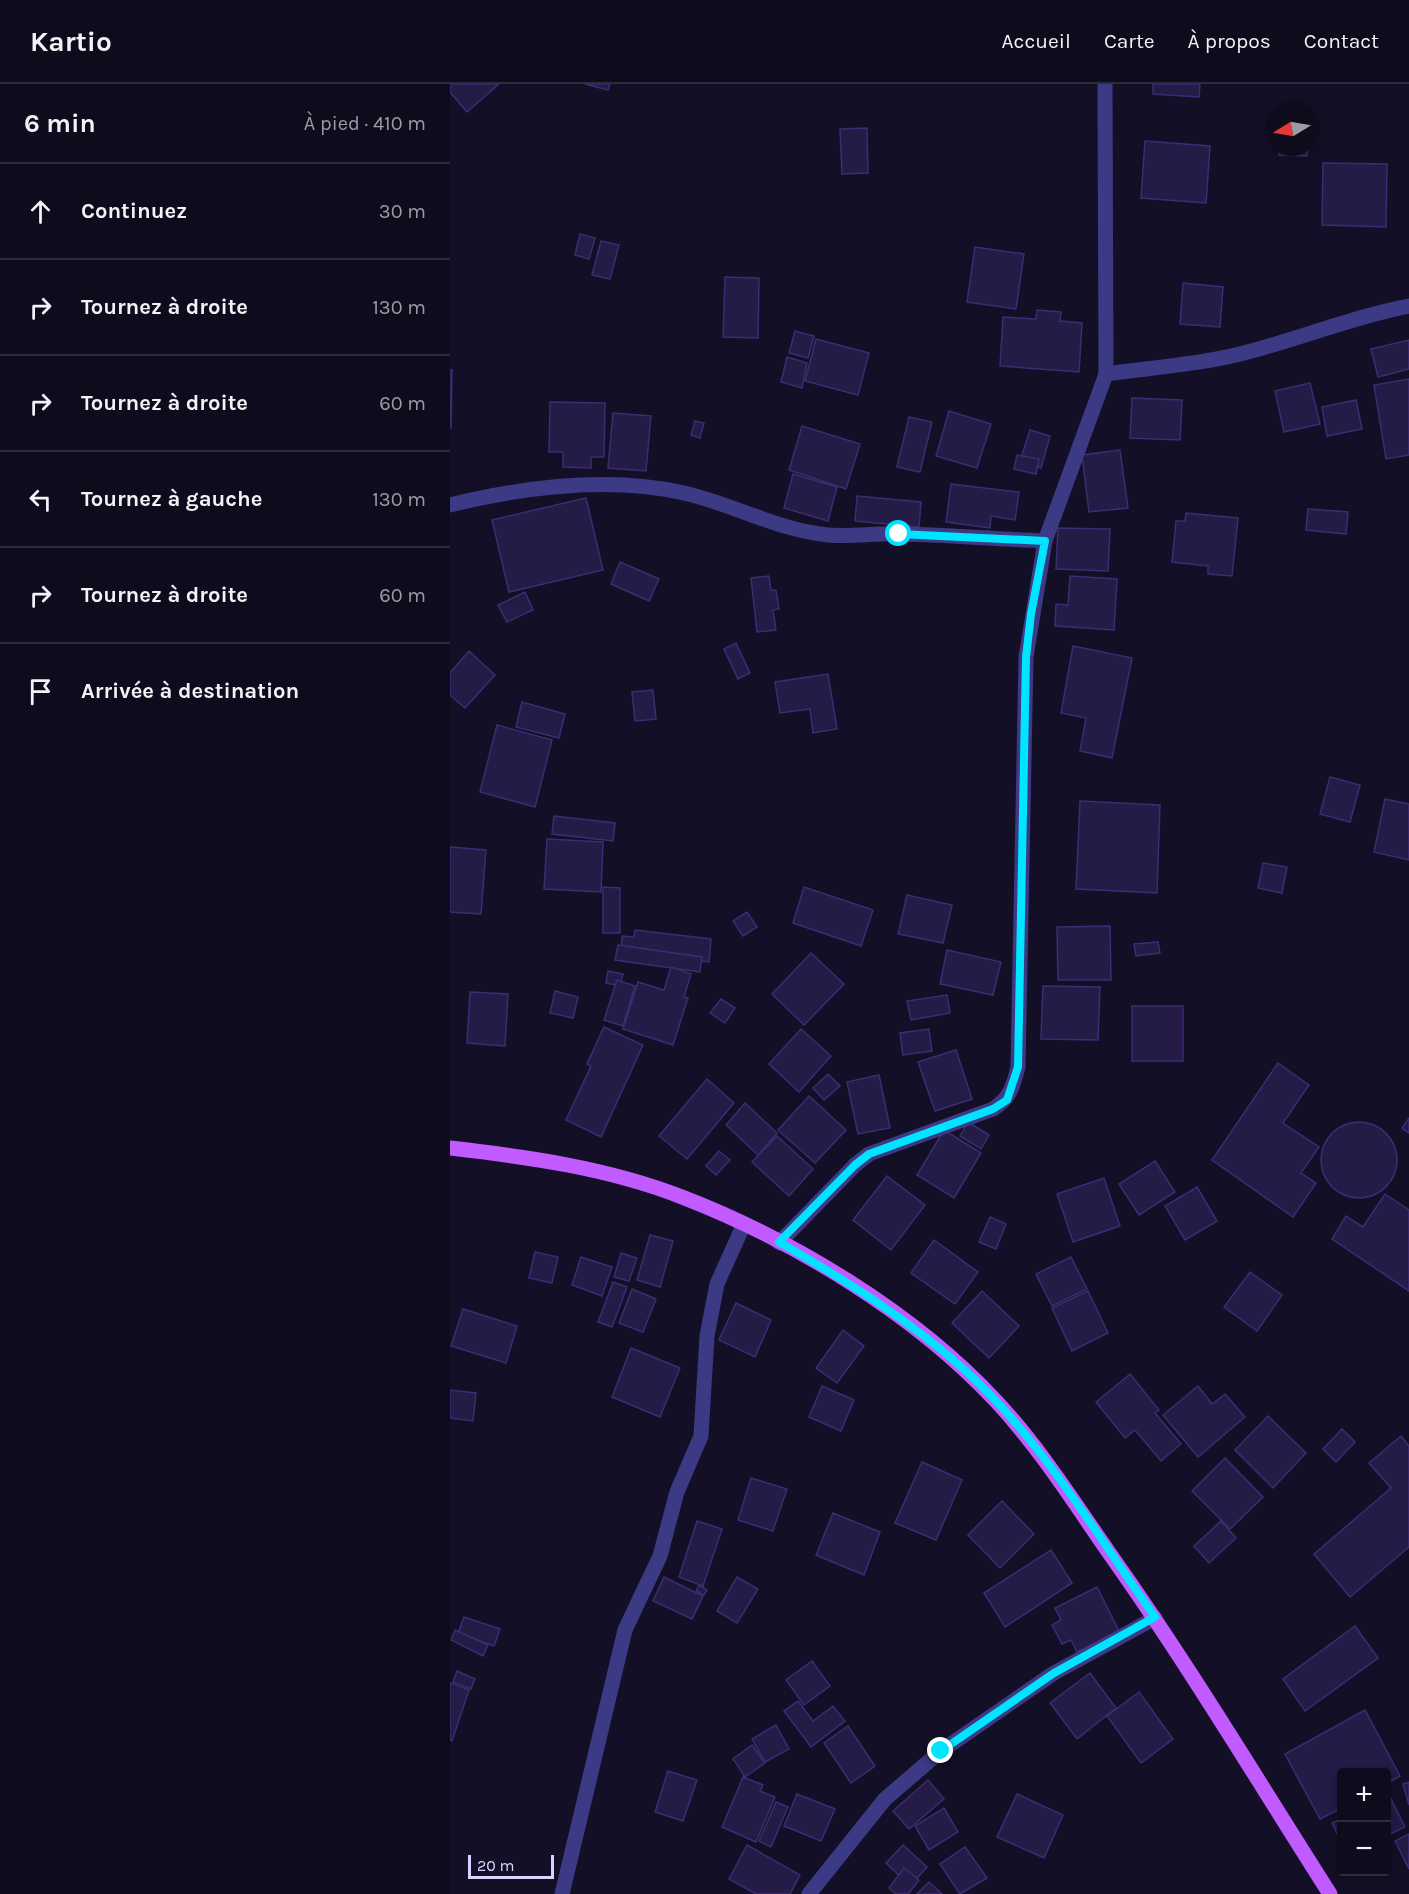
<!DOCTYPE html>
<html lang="fr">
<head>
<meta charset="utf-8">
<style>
	body { margin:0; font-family:Karla,sans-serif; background:#1c1929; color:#f1f3f6 }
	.controls { position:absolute; right:18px; bottom:18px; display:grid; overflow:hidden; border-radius:6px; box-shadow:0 3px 15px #0003 }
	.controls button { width:54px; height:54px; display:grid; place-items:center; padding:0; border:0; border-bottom:2px solid #2e2b3b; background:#0e0b1c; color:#f1f3f6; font:30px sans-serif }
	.compass { position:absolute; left:815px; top:18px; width:54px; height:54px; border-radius:50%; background:#0e0b1c; box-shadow:0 3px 15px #0003; rotate:259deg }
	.scale { position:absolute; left:18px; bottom:15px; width:86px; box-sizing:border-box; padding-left:6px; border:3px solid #d9d4ff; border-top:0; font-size:16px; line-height:21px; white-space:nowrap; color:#d9d4ff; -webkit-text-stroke:4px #130f26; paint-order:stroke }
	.stop { position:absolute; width:18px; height:18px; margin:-14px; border:4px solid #00e5ff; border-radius:50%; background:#fff }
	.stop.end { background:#00e5ff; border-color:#fff; box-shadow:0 2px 6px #0008 }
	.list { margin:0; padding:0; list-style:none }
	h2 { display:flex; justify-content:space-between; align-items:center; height:78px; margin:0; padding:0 24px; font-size:26px }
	h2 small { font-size:20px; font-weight:400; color:#9b9ba3 }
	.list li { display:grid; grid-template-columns:39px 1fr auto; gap:18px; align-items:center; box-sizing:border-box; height:96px; padding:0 24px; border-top:2px solid #2e2b3b }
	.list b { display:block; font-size:22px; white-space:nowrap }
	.list em { font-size:20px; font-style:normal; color:#9b9ba3 }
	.icon { flex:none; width:33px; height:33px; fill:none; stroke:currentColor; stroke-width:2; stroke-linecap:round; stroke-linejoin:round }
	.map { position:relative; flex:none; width:959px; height:1810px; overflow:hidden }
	header { display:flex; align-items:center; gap:36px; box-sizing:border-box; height:84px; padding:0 30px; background:#0e0b1c; border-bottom:2px solid #2e2b3b }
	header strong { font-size:28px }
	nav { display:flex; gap:33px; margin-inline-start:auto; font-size:21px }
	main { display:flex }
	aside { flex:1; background:#0e0b1c }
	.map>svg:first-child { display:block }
	.building { fill:#241b47; stroke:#3b2d73; stroke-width:1.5 }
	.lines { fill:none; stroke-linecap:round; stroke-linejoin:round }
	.minor { stroke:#3d3a85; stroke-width:15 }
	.major { stroke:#c25bff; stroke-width:15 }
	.route { stroke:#00e5ff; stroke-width:8 }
</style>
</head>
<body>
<header>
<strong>Kartio</strong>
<nav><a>Accueil</a><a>Carte</a><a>À propos</a><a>Contact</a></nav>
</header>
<main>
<aside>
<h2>6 min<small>À pied · 410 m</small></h2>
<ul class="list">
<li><svg class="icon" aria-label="ahead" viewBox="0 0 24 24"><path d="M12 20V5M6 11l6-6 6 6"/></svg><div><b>Continuez</b></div><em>30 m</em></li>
<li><svg class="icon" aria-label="right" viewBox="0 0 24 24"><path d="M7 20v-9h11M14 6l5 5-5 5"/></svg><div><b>Tournez à droite</b></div><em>130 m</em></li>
<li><svg class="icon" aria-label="right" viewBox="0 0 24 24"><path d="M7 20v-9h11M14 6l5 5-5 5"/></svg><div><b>Tournez à droite</b></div><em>60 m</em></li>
<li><svg class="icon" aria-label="left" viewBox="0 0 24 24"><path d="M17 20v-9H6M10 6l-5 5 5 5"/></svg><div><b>Tournez à gauche</b></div><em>130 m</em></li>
<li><svg class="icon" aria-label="right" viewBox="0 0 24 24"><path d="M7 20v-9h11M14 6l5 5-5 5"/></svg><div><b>Tournez à droite</b></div><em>60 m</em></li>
<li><svg class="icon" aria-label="arrive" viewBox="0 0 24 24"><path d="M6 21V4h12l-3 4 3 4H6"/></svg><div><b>Arrivée à destination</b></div></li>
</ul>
</aside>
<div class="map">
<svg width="959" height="1810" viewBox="0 0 959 1810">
	<rect width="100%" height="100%" fill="#130f26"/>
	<g class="building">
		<polygon points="0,0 49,0 17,28 0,8"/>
		<polygon points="135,0 160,0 158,6"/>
		<polygon points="703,0 750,0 749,13 703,10"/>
		<polygon points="417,44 418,89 392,90 390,45"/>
		<polygon points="695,57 760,62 756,119 691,114"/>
		<polygon points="830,63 858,63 857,72 829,71"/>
		<polygon points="873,79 937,80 936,143 872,141"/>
		<polygon points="130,150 145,154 139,175 125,171"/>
		<polygon points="151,157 169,161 160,195 142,191"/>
		<polygon points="525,163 574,170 566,225 517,218"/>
		<polygon points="275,193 309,194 308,254 273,253"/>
		<polygon points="733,199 773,203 770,243 730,240"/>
		<polygon points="587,226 611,228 610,237 632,239 629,288 550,282 553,233 586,235"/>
		<polygon points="345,247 364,252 358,274 339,269"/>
		<polygon points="366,255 419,269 408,311 355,297"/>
		<polygon points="959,256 959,285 928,293 921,265"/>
		<polygon points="337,273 357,279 352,304 331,298"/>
		<polygon points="0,286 2,286 1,344 0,344"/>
		<polygon points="959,295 959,371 936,375 924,301"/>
		<polygon points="860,299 870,340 834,348 825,307"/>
		<polygon points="682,314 732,316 730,356 680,354"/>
		<polygon points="906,316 912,345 877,352 872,323"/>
		<polygon points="100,318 155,319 154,373 141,373 141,384 113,383 113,368 99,368"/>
		<polygon points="499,327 541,340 527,384 486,372"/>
		<polygon points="163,329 201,332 196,387 158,384"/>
		<polygon points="459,333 482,338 470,388 447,383"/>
		<polygon points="245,337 254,339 250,354 241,351"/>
		<polygon points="352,342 410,360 396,405 339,386"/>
		<polygon points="580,346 600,352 591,384 570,377"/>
		<polygon points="670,366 678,424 639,428 632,371"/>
		<polygon points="567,371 589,375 586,390 564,385"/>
		<polygon points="343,390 387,403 378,437 334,424"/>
		<polygon points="501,400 569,408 565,436 541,432 540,444 496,438"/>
		<polygon points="407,412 471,418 469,443 405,437"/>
		<polygon points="136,414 153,486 59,508 42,436"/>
		<polygon points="858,425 898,428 896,450 856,446"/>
		<polygon points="736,429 788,434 782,492 758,490 758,482 722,478 726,437 735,437"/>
		<polygon points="608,444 660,445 658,487 606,485"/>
		<polygon points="170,478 209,495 199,517 161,500"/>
		<polygon points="319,492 321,506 326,506 329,525 323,526 326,546 307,548 301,494"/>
		<polygon points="620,492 667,495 664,546 605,542 606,520 618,521"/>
		<polygon points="75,508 83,526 57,538 48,521"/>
		<polygon points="286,559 300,589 288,595 274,565"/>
		<polygon points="623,562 682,574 662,674 630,667 636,634 611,629"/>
		<polygon points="19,567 45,591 15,624 0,611 0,589"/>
		<polygon points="378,590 387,645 363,649 360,625 330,629 325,598"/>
		<polygon points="203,606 206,635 185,637 182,608"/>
		<polygon points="72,618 115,630 109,654 66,643"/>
		<polygon points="47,641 102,656 85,723 30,708"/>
		<polygon points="880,693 910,701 900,738 870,730"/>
		<polygon points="935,715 959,720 959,776 924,768"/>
		<polygon points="630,717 710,721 707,809 626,805"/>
		<polygon points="104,732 165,739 163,757 102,750"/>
		<polygon points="97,755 153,758 151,808 94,805"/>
		<polygon points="0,763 36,766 31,830 0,828"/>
		<polygon points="813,779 837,783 832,809 808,804"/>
		<polygon points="153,803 170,804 170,849 153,849"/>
		<polygon points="354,803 423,826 411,862 343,839"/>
		<polygon points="457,811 502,821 493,859 448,850"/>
		<polygon points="297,828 307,843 293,852 283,837"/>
		<polygon points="660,842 661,896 608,896 607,843"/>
		<polygon points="185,846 261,855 259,878 171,866 172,852 184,853"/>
		<polygon points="708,858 710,869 686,872 684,860"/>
		<polygon points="168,861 252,873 250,888 165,876"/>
		<polygon points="497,866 551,878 543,911 490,900"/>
		<polygon points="361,869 394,900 354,941 322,910"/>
		<polygon points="221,883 241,890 234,913 238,914 223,961 173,945 188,898 214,906"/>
		<polygon points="158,887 173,890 170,902 156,899"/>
		<polygon points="167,896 185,902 173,942 154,936"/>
		<polygon points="593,902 650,903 648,956 591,955"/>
		<polygon points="105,907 128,913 123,934 100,929"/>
		<polygon points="20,908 58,910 55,962 17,959"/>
		<polygon points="497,911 500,929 461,936 457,917"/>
		<polygon points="271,915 285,924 275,939 260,929"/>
		<rect x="682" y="922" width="51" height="55"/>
		<polygon points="154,943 193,961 151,1053 116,1036 141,982 137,980"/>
		<polygon points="351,945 381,972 349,1008 319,980"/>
		<polygon points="479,945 482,967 453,971 450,949"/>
		<polygon points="506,966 522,1015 485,1027 468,978"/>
		<polygon points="828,979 859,1001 833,1039 869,1063 851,1089 866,1099 843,1133 762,1076"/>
		<polygon points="378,990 390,1002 374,1016 363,1004"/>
		<polygon points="429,991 440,1044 408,1050 397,998"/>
		<polygon points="257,995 284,1019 237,1075 209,1052"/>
		<polygon points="359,1012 396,1046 365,1079 328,1046"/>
		<polygon points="295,1019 327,1049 308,1071 276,1041"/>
		<polygon points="959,1034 959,1049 952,1044"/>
		<polygon points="518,1038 539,1051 531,1065 510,1052"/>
		<circle cx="909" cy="1076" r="38"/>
		<polygon points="494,1046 531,1069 504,1114 467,1091"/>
		<polygon points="327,1052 363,1085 339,1112 302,1078"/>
		<polygon points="269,1067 280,1076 266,1091 256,1082"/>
		<polygon points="705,1077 725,1108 689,1131 669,1100"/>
		<polygon points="437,1092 475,1121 441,1166 403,1136"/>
		<polygon points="654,1094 670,1142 623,1158 607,1110"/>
		<polygon points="747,1103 767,1137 735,1156 715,1122"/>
		<polygon points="935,1110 959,1126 959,1207 882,1155 896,1132 913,1143"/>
		<polygon points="540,1133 556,1140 546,1165 529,1158"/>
		<polygon points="200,1151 223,1157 210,1203 187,1196"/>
		<polygon points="484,1156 528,1188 505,1220 461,1189"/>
		<polygon points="85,1168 108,1173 102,1199 79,1194"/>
		<polygon points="171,1169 187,1174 179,1197 164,1193"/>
		<polygon points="131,1173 162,1183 152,1212 122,1201"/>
		<polygon points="621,1173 637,1205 602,1222 586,1190"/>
		<polygon points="800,1188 832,1211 807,1247 774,1223"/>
		<polygon points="163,1198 177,1203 162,1243 148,1238"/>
		<polygon points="182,1205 206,1215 193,1248 169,1239"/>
		<polygon points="532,1207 569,1242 539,1274 502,1239"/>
		<polygon points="638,1207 658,1249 622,1267 602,1224"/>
		<polygon points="286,1219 321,1236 305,1273 269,1256"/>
		<polygon points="13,1225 67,1242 56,1279 1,1262"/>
		<polygon points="393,1246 414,1262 387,1299 366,1284"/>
		<polygon points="181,1264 230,1284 210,1333 162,1313"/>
		<polygon points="680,1290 709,1326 705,1329 731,1360 711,1377 685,1346 675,1354 646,1318"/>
		<polygon points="372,1302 404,1316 391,1347 359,1333"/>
		<polygon points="748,1302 762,1320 775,1310 795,1333 748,1373 713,1331"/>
		<polygon points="0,1306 26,1309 23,1337 0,1334"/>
		<polygon points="818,1332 856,1369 823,1404 785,1366"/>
		<polygon points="892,1345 905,1358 886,1378 873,1365"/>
		<polygon points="951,1352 959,1362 959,1463 900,1513 864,1470 941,1404 919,1379"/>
		<polygon points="775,1374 813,1413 780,1445 742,1407"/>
		<polygon points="472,1378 512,1396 486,1456 445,1439"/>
		<polygon points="301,1394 337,1405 323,1447 288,1436"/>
		<polygon points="552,1417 584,1450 550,1484 518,1451"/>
		<polygon points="383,1429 430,1448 414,1491 366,1471"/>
		<polygon points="247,1437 272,1445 253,1502 229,1493"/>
		<polygon points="771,1437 786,1454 759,1479 744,1462"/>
		<polygon points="601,1466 622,1499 555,1543 534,1509"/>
		<polygon points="214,1493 253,1512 242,1535 203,1517"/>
		<polygon points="287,1493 308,1505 287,1539 267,1527"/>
		<polygon points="249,1501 257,1506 254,1511 246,1507"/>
		<polygon points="647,1503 669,1547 627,1568 621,1556 612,1560 602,1541 611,1536 605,1524"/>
		<polygon points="14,1533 50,1545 44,1562 8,1549"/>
		<polygon points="905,1542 928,1574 855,1627 833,1595"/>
		<polygon points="5,1546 38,1561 33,1572 1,1556"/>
		<polygon points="362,1577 380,1602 354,1621 336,1596"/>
		<polygon points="7,1587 25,1595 21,1605 3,1598"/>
		<polygon points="640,1589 666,1624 627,1655 600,1619"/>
		<polygon points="0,1599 19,1606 2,1657 0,1656"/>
		<polygon points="689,1608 723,1655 691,1679 657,1632"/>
		<polygon points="348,1617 363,1637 383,1622 395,1637 361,1663 334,1627"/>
		<polygon points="915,1626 950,1692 936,1700 936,1688 892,1688 892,1724 870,1735 835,1670"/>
		<polygon points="326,1641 339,1665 315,1678 302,1655"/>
		<polygon points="398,1642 425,1682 401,1699 374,1659"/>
		<polygon points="302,1661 315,1679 295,1693 283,1675"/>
		<polygon points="218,1687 247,1696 233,1737 205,1728"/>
		<polygon points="293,1693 313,1701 310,1707 325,1713 306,1758 272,1743"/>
		<polygon points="478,1696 494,1715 459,1745 443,1727"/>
		<polygon points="959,1698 959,1721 953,1700"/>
		<polygon points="347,1710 385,1725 371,1757 334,1742"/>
		<polygon points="567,1710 613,1731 594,1774 547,1753"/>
		<polygon points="939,1711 955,1743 936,1752 936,1712"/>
		<polygon points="326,1718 338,1723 321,1763 309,1757"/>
		<polygon points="494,1724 508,1748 479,1766 465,1742"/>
		<polygon points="892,1735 892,1760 882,1739"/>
		<polygon points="959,1750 959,1785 945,1757"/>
		<polygon points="297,1761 350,1791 340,1810 306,1810 279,1795"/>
		<polygon points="453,1761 477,1783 460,1802 436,1779"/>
		<polygon points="515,1763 537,1794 510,1810 490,1780"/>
		<polygon points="454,1784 469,1796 458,1810 446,1810 439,1804"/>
		<polygon points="479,1798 492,1810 467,1810"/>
	</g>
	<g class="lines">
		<g class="minor">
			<path d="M656 290C706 283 757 280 805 266 857 252 906 232 959 222"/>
			<path d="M0 421C74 403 158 392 234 409 283 420 327 446 378 451 401 453 426 449 450 450 499 451 547 455 595 457"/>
			<path d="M329 1159 405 1081 419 1070 543 1025C560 1014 563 1003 568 983L576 573 595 457 656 290 655 0"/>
			<polyline points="112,1810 175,1546 210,1472 227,1408 251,1352 257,1252 267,1200 294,1140"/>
			<polyline points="359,1810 435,1715 491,1667 604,1589 705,1534"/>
		</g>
		<path class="major" d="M0 1064C78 1073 158 1084 232 1113 343 1156 464 1229 546 1317 590 1364 625 1420 662 1473 739 1582 808 1697 880 1810"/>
	</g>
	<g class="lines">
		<path class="route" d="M449 450 595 457 581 530 576 573 568 983 557 1016 543 1025 419 1070 405 1081 329 1158C395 1196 460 1236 517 1288 592 1357 646 1450 705 1533L604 1589 491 1667"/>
	</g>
</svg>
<div class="controls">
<button>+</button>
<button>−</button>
</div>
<svg class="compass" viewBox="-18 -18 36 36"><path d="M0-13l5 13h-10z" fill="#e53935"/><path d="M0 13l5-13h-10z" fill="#9b9ba3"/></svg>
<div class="scale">20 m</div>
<div class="stop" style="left:449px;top:450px"></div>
<div class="stop end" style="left:491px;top:1667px"></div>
</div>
</main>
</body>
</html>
